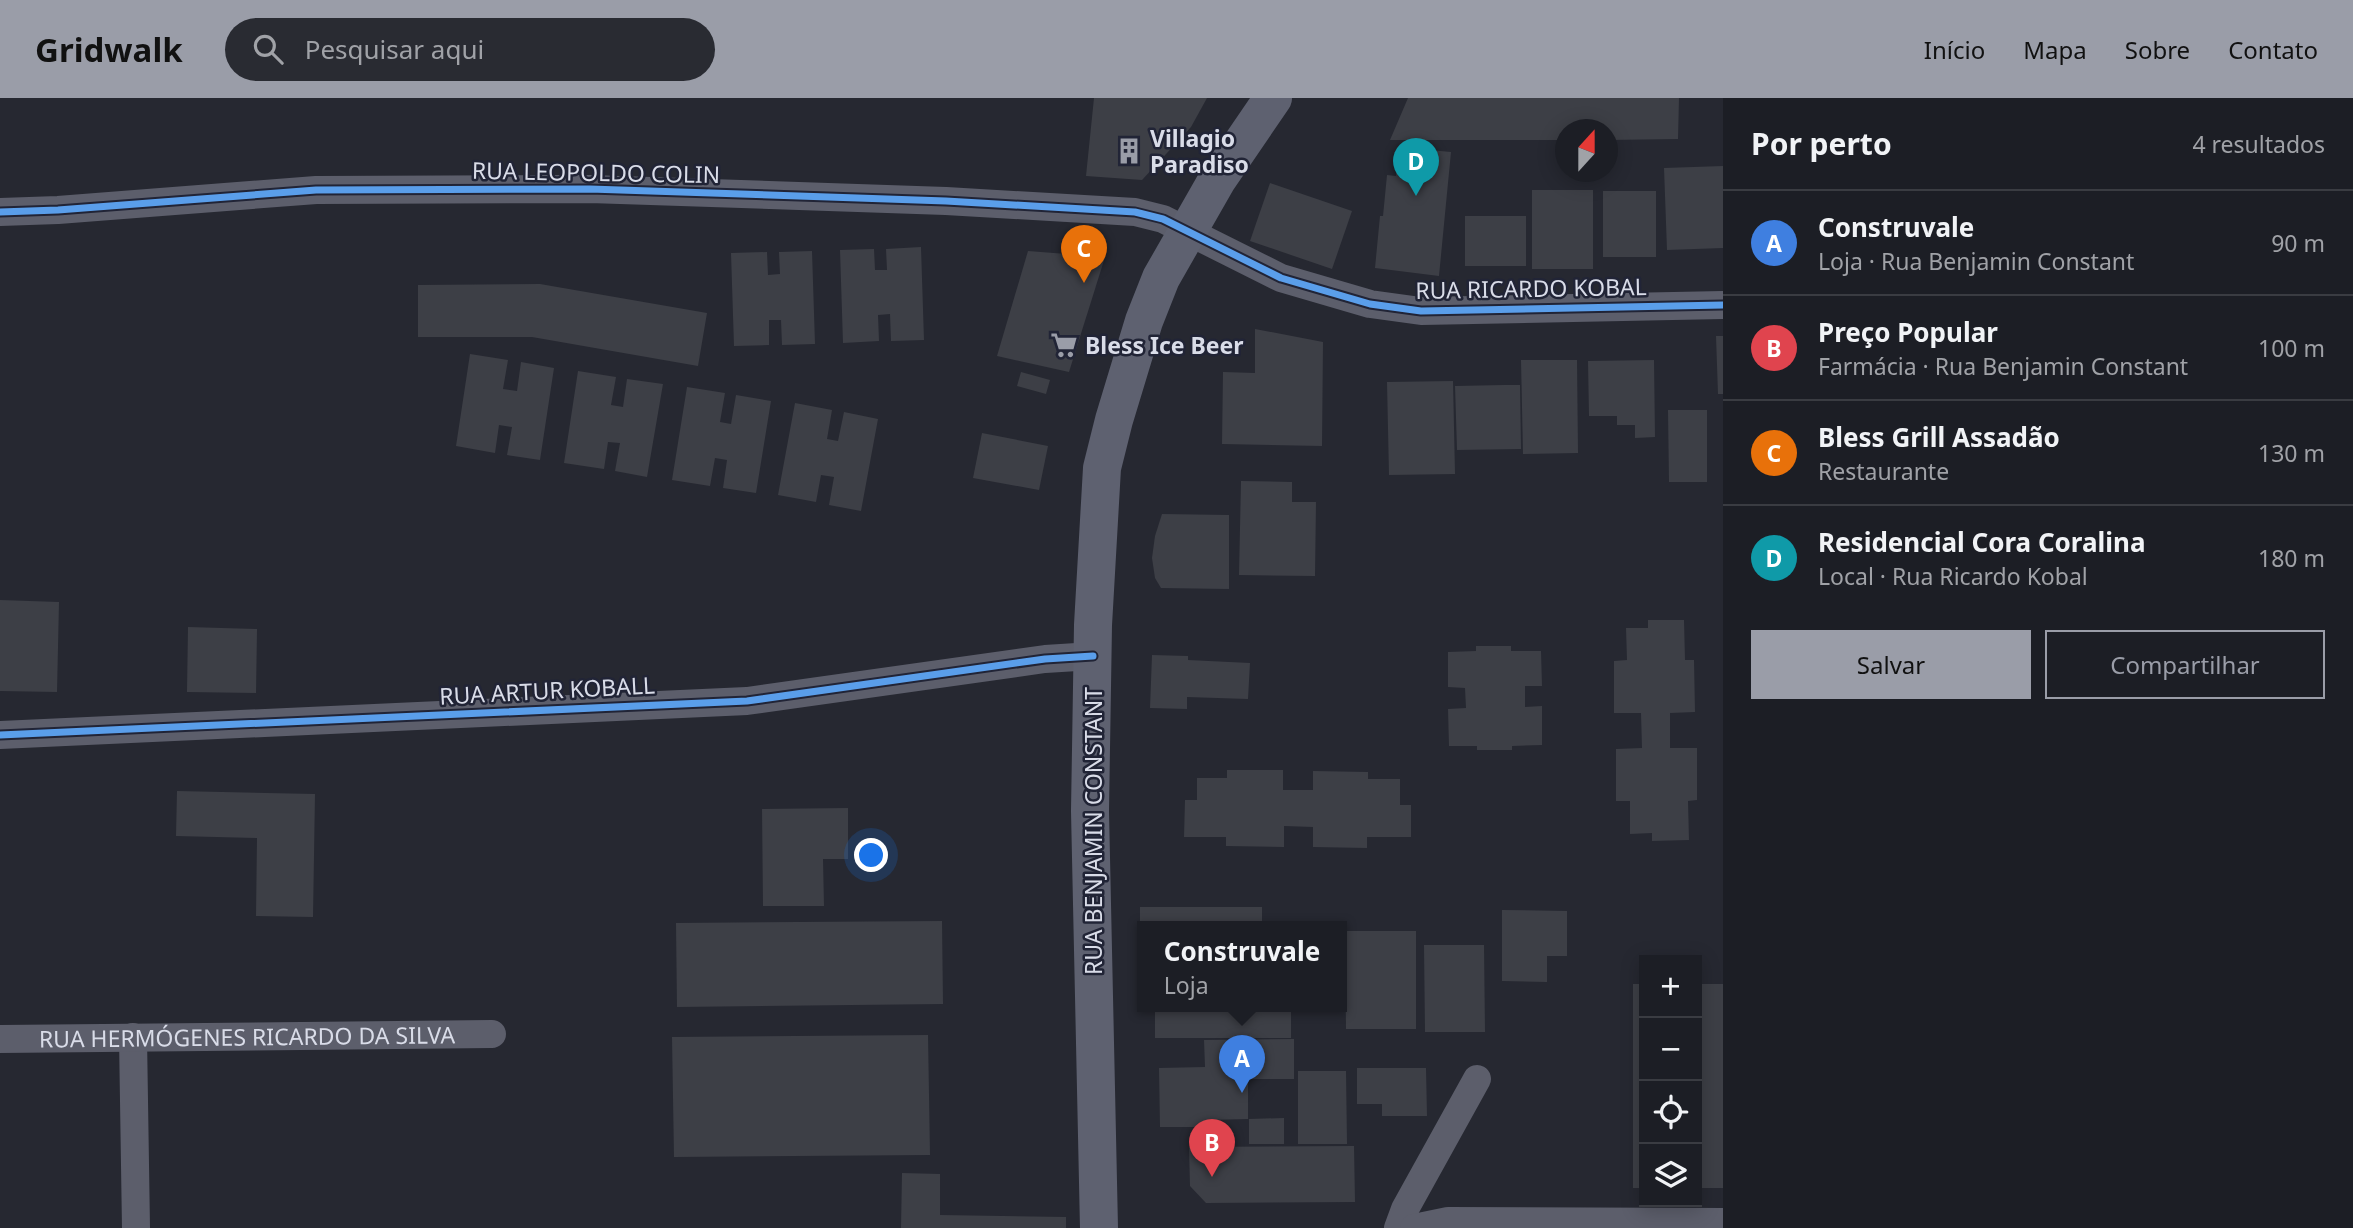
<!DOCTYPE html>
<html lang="pt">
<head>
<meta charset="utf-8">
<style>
	body { margin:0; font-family:"Noto Sans",sans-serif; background:#292b32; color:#f1f3f6 }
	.controls { position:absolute; right:21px; bottom:21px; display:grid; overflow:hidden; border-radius:0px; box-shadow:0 4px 18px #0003 }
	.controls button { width:63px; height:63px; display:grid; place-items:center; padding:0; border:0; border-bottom:2px solid #3a3c42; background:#1c1e25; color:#f1f3f6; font:35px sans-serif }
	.compass { position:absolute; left:1555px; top:21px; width:63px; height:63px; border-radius:50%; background:#1c1e25; box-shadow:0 4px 18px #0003; rotate:21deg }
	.you { position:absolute; left:872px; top:758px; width:24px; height:24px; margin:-18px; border:5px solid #fff; border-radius:50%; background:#1a73e8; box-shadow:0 0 0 10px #1a73e833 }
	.badge { display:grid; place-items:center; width:46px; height:46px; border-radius:50%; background:#9a9da8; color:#fff; font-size:23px; font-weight:700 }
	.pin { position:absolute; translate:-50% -58px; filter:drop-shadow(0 2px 4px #0008) }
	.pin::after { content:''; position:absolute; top:37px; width:24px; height:21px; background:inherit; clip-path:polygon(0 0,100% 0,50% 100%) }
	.popup { position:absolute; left:1137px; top:823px; width:210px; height:91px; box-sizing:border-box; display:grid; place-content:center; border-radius:0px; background:#1c1e25; filter:drop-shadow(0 2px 5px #0005); font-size:23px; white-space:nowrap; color:#a0a2a7 }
	.popup b { font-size:26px; color:#f1f3f6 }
	.popup::after { content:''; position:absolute; left:50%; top:100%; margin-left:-14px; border:14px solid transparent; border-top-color:#1c1e25 }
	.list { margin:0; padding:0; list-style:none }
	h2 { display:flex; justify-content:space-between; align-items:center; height:91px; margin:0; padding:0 28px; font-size:30px }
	h2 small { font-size:23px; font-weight:400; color:#a0a2a7 }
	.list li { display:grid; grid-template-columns:46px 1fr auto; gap:21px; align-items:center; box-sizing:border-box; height:105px; padding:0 28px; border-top:2px solid #3a3c42 }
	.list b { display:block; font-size:26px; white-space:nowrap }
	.list p { margin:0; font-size:23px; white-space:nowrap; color:#a0a2a7 }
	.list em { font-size:23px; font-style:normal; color:#a0a2a7 }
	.actions { display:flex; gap:14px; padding:21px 28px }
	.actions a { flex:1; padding:16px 0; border:2px solid #9a9da8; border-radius:0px; text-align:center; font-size:24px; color:#9a9da8 }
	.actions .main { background:#9a9da8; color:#111 }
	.icon { flex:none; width:38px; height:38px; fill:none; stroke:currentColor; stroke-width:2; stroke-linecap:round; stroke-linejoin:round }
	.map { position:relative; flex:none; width:1723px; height:1130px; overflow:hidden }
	header { display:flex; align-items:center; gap:42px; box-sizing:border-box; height:98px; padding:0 35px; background:#9a9da8; color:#111 }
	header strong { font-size:33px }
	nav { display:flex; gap:38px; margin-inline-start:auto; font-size:24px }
	.search { width:490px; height:63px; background:#292b32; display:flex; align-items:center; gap:18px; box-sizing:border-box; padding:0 24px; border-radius:38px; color:#a0a2a7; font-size:26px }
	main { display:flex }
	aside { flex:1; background:#1c1e25 }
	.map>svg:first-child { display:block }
	.building { fill:#3d3f46 }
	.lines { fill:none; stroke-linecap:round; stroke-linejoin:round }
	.minor { stroke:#5c5e6b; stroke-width:28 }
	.secondary { stroke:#5e6170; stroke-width:38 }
	.cycleway-casing { stroke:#212436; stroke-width:11 }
	.cycleway { stroke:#5a9eea; stroke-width:7 }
	.labels { text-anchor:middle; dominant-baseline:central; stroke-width:5; stroke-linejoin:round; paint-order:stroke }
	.poi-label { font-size:23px; font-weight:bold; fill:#d9dce8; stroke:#212436; text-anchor:start }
	.street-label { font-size:23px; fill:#d9dce8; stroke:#212436 }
</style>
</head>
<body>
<header>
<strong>Gridwalk</strong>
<div class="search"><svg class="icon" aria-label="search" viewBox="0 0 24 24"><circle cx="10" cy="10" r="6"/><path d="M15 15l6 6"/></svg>Pesquisar aqui</div>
<nav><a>Início</a><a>Mapa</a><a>Sobre</a><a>Contato</a></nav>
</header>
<main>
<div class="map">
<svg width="1723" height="1130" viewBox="0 0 1723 1130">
	<rect width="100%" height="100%" fill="#262831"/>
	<g class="building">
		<polygon points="1094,0 1207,0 1191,29 1142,82 1086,78"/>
		<polygon points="1408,0 1679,0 1678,41 1608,42 1608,32 1565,32 1565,42 1390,42"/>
		<polygon points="1399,49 1451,54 1439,178 1375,170 1380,118 1383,118 1387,77 1396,78"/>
		<polygon points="1723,68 1723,150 1667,152 1664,70"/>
		<polygon points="1270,85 1352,113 1332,171 1250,143"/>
		<rect x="1532" y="92" width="61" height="79"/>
		<rect x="1603" y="93" width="53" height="66"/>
		<rect x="1465" y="118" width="61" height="50"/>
		<polygon points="921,149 924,242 891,243 890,216 878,217 879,243 843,245 840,152 874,151 875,172 887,172 886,151"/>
		<polygon points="812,153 815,246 782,247 781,222 769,222 769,247 734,248 731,155 767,154 768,177 780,176 779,154"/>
		<polygon points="1028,153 1105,159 1069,274 997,258"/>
		<polygon points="540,186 707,215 698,268 532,239 418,239 418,187"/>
		<polygon points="1255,231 1323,244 1322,348 1222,346 1223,274 1255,275"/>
		<polygon points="1716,238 1723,238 1723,296 1718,296"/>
		<polygon points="470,256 508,262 503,291 517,293 521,264 554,270 540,362 507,357 512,329 499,327 495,355 456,348"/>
		<polygon points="1521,262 1577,262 1578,355 1523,356"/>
		<polygon points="1654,262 1655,339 1635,340 1635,327 1617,327 1617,318 1589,318 1588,263"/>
		<polygon points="578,273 616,279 611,307 623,309 627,281 663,286 647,379 615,373 620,345 608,344 604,371 564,365"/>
		<polygon points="1021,274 1050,282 1046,296 1017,288"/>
		<polygon points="1453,283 1455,376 1389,377 1387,284"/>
		<polygon points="1504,287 1520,287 1521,351 1457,352 1455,288"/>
		<polygon points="687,289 725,295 720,324 731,326 736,297 771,303 756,395 723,390 727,362 715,360 710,388 672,382"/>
		<polygon points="795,305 832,312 827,341 838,343 844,314 878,321 861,413 829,407 834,379 821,377 816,404 778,397"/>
		<polygon points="1668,312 1707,312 1707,384 1669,384"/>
		<polygon points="982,335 1048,348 1039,392 973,380"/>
		<polygon points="1241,383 1292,384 1292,404 1316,404 1315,478 1239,477"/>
		<polygon points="1162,416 1229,417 1229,491 1161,490 1155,480 1152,460 1155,438"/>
		<polygon points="0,502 59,504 57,594 0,593"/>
		<polygon points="1648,522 1684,522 1685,562 1694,562 1695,614 1670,615 1670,650 1697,650 1697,702 1688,703 1689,742 1652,743 1652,735 1630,736 1630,703 1616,703 1616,651 1642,650 1641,615 1614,615 1614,563 1627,562 1626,530 1648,530"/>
		<polygon points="188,529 257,531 256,595 187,594"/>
		<polygon points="1476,548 1511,548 1511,553 1541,553 1542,588 1525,588 1525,609 1542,608 1542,647 1512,648 1512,652 1477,652 1477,648 1449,648 1448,611 1466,610 1465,590 1448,589 1448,554 1476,553"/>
		<polygon points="1152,557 1188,558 1188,562 1250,565 1248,601 1187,599 1187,611 1150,610"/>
		<polygon points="1227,672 1283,672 1283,692 1313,692 1313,673 1368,674 1368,681 1400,681 1400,707 1411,707 1411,739 1367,739 1367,750 1313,749 1313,729 1284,728 1284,749 1226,748 1226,739 1184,739 1185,702 1197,702 1197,680 1227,680"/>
		<polygon points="177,693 315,696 313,819 256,818 257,740 176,738"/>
		<polygon points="848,710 848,761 823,761 824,808 763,808 762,711"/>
		<rect x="1140" y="809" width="122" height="20"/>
		<polygon points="1502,812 1567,813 1567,858 1547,858 1547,884 1502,883"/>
		<polygon points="942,823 943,906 677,909 676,825"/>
		<polygon points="1345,833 1416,833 1416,931 1346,931"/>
		<polygon points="1424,847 1484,847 1485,934 1425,934"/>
		<rect x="1633" y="886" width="11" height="204"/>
		<rect x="1697" y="886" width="26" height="204"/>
		<rect x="1155" y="909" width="136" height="31"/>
		<polygon points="928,937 930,1057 674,1059 672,939"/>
		<polygon points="1294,941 1294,981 1248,981 1248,1021 1207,1022 1207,1029 1160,1029 1159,970 1205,969 1204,942"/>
		<polygon points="1357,970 1426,970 1427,1018 1382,1018 1382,1006 1357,1006"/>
		<polygon points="1298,973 1346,973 1347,1046 1298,1046"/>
		<polygon points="1284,1020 1284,1046 1249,1046 1249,1021"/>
		<polygon points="1354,1048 1355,1104 1206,1105 1190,1088 1189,1049"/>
		<polygon points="902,1075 940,1076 940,1117 1066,1119 1066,1130 901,1130"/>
	</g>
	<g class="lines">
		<g class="minor">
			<polyline points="0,114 58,112 316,92 590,91 946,103 1135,114 1163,121 1281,180 1370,206 1421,213 1723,207"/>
			<polyline points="0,637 747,603 1045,561 1093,558"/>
			<polyline points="133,939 136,1130"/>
			<path id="s1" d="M0 941 492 936"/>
			<polyline points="1398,1130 1405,1111 1477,981"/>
			<polyline points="1414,1130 1448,1123 1723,1124"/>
		</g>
		<polyline class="secondary" points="1099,1130 1090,713 1093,527 1102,370 1114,322 1144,223 1161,180 1217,82 1273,0"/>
		<g class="cycleway-casing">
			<g id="cycleway">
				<polyline points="0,114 58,112 316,92 590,91 946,103 1135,114 1163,121 1281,180 1370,206 1421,213 1723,207"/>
				<polyline points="0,637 747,603 1045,561 1093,558"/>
			</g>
		</g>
		<use href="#cycleway" class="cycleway"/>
	</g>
	<defs>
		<g id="building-bare" transform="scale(2.1)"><path d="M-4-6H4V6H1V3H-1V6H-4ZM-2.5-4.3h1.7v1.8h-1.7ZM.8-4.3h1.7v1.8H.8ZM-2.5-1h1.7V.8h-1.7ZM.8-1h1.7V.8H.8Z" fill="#9a9da8" stroke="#212436" stroke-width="2.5" paint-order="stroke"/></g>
		<g id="supermarket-bare" transform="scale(2.1)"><path d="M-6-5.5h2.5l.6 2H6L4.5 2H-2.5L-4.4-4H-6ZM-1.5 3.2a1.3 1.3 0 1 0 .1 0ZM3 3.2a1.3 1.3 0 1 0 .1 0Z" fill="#9a9da8" stroke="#212436" stroke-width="2.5" paint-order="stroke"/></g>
	</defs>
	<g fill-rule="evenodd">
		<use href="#building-bare" x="1129" y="53"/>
		<use href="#supermarket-bare" x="1064" y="247"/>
	</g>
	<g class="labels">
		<g class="poi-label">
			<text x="1150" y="40">Villagio<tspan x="1150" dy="26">Paradiso</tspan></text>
			<text x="1085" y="247">Bless Ice Beer</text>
		</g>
		<g class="street-label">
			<text transform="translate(596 74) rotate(1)">RUA LEOPOLDO COLIN</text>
			<text transform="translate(1531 190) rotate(-1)">RUA RICARDO KOBAL</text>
			<text transform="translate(547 592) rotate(-3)">RUA ARTUR KOBALL</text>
			<text transform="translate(1093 733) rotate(-90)">RUA BENJAMIN CONSTANT</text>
			<text stroke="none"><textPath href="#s1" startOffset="247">RUA HERMÓGENES RICARDO DA SILVA</textPath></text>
		</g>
	</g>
</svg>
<div class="controls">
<button>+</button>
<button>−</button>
<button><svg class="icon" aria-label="locate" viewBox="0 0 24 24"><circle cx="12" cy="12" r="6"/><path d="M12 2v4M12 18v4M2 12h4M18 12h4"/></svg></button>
<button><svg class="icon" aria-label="layers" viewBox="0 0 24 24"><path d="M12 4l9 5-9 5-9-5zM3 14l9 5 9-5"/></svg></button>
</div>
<svg class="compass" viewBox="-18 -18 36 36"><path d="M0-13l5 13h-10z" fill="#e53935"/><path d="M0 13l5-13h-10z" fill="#a0a2a7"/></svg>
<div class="you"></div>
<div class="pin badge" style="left:1242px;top:995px;background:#3f7fe0">A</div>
<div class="popup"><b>Construvale</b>Loja</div>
<div class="pin badge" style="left:1212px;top:1079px;background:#e0444e">B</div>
<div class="pin badge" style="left:1084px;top:185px;background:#e8710a">C</div>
<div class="pin badge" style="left:1416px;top:98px;background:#0f9aa8">D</div>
</div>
<aside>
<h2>Por perto<small>4 resultados</small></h2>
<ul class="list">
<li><span class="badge" style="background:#3f7fe0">A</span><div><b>Construvale</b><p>Loja · Rua Benjamin Constant</p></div><em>90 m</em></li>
<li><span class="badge" style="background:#e0444e">B</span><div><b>Preço Popular</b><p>Farmácia · Rua Benjamin Constant</p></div><em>100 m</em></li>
<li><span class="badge" style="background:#e8710a">C</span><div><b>Bless Grill Assadão</b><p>Restaurante</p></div><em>130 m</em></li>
<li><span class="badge" style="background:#0f9aa8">D</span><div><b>Residencial Cora Coralina</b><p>Local · Rua Ricardo Kobal</p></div><em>180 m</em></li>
</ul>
<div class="actions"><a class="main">Salvar</a><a>Compartilhar</a></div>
</aside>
</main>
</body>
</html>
